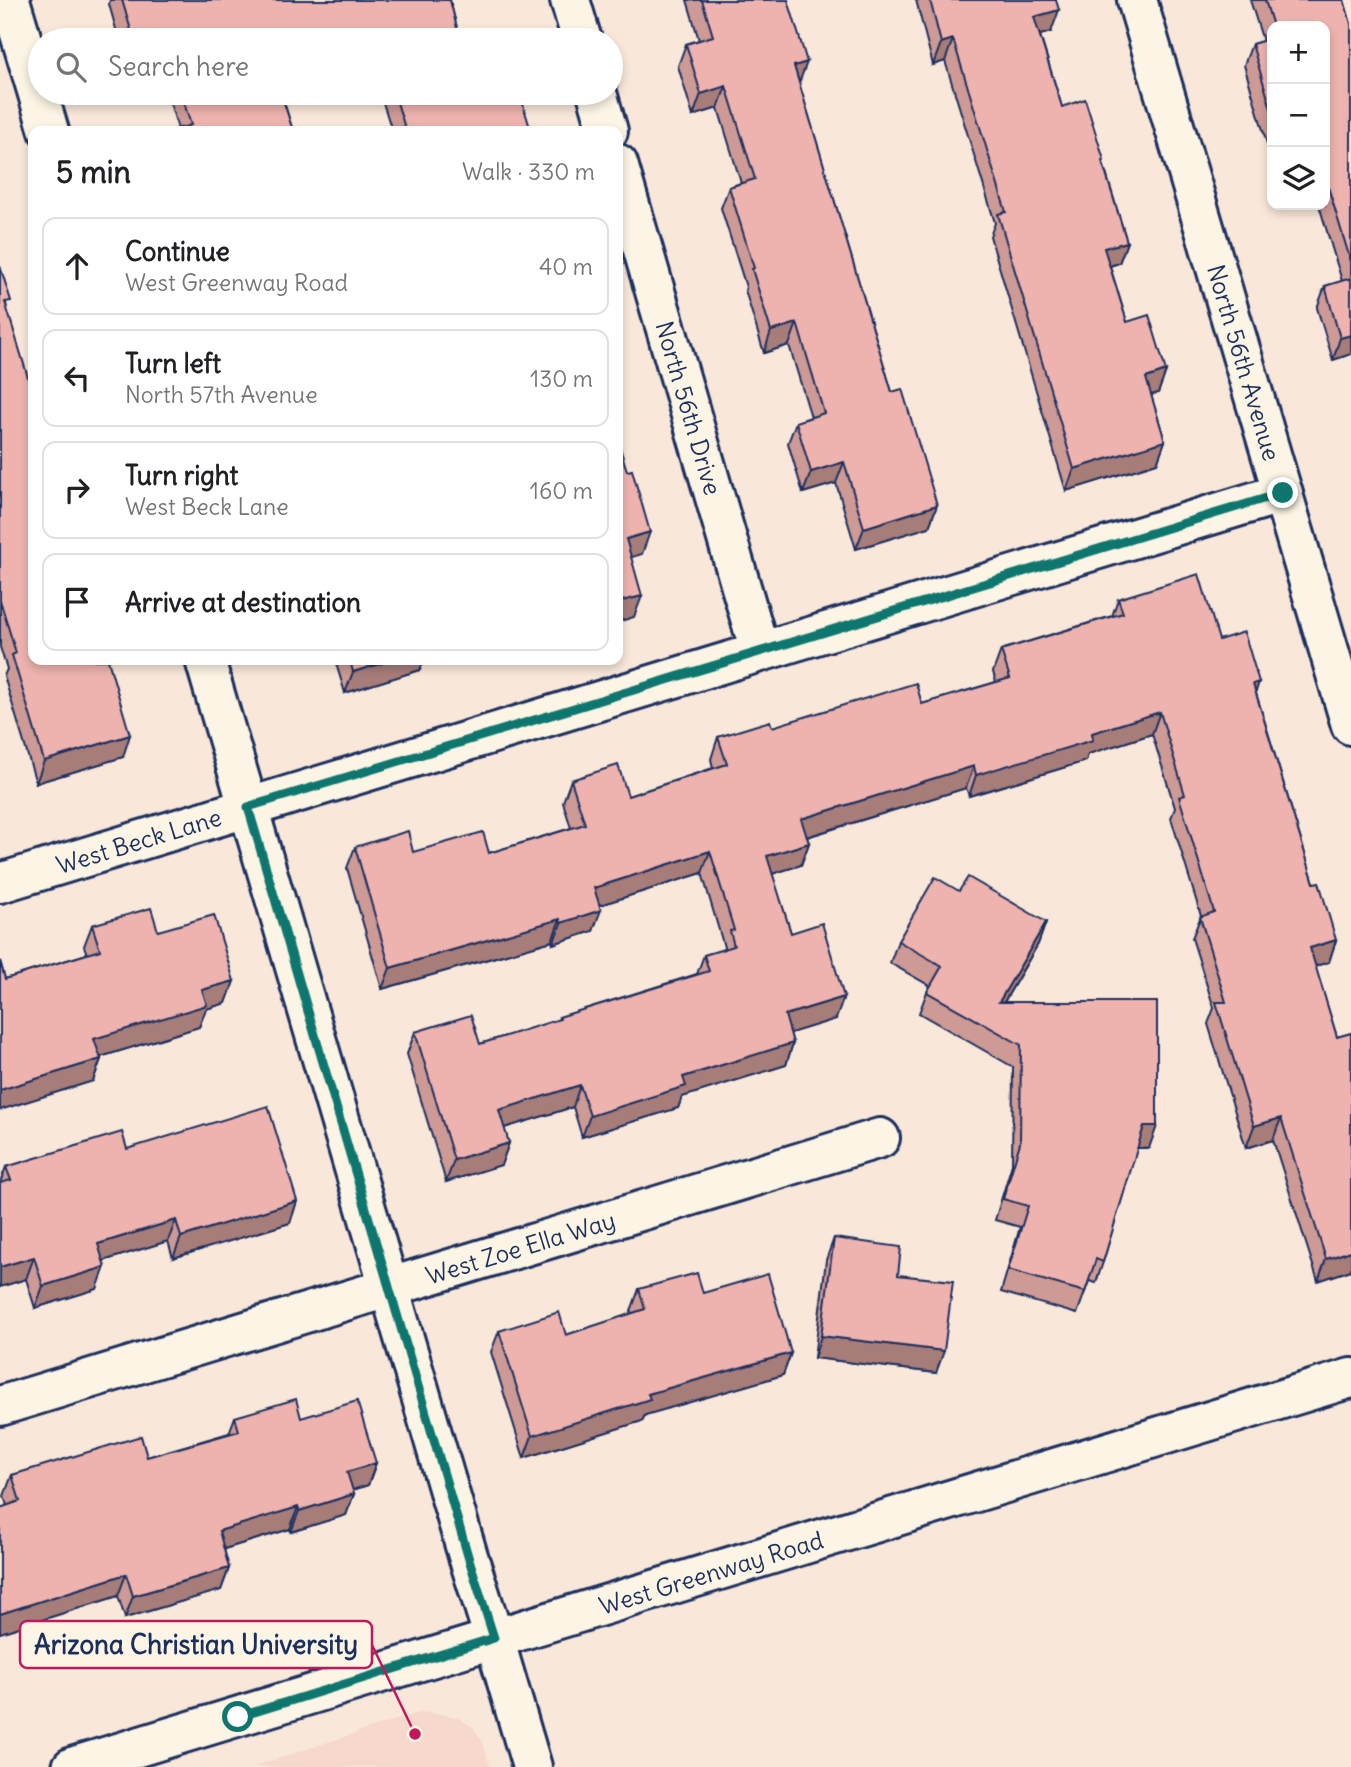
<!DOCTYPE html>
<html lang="en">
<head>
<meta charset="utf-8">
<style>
	body { margin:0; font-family:Delius,sans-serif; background:#f2f2f2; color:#202124 }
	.controls { position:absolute; right:21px; top:21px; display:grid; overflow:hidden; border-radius:14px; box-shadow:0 4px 10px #0003 }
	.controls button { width:63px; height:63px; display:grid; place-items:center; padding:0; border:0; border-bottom:2px solid #e0e0e0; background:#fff; color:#202124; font:35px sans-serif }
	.stop { position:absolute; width:21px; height:21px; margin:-16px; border:5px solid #0f766e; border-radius:50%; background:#fff }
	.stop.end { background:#0f766e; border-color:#fff; box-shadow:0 2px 7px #0008 }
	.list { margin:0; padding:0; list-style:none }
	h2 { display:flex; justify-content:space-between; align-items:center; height:91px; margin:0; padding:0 28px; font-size:30px }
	h2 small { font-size:23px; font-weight:400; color:#757577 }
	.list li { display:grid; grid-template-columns:46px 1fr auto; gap:21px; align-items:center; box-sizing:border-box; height:98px; margin:0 14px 14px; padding:0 14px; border:2px solid #e0e0e0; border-radius:14px }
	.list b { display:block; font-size:26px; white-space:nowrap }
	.list p { margin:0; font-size:23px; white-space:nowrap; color:#757577 }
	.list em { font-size:23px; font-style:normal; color:#757577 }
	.icon { flex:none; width:38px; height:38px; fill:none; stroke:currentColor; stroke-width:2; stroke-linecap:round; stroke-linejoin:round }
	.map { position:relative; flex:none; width:1351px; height:1767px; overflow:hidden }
	.search { position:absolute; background:#fff; box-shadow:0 4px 10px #0003; left:28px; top:28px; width:595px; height:77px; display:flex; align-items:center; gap:18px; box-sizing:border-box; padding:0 24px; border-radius:38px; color:#757577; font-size:26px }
	.panel { position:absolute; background:#fff; box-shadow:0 4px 10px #0003; left:28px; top:126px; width:595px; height:539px; border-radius:14px }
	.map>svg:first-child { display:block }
	.built { fill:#f6d8cd }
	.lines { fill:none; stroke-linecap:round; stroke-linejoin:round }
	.street-casing { stroke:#1b2f5e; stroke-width:44 }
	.secondary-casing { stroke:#1b2f5e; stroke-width:44 }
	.street { stroke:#fcf5e5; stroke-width:38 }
	.secondary { stroke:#fcf5e5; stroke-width:38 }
	.wall { fill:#cd9a96; stroke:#1b2f5e; stroke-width:2 }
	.shaded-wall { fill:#a77d7a; stroke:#1b2f5e; stroke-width:2 }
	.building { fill:#eeb3ae; stroke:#1b2f5e; stroke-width:2 }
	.route { stroke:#0f766e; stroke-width:9 }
	.labels { text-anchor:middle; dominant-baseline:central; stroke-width:7; stroke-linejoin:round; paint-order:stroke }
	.street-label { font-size:24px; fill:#1b2f5e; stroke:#fcf5e5 }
	.leader { fill:none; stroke:#c2185b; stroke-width:2.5 }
	.callout-dot { fill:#c2185b; stroke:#fcf5e5; stroke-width:2.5 }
	.callout { fill:#fcf5e5; stroke:#c2185b; stroke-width:2.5 }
	.callout-label { font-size:26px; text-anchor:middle; font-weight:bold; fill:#1b2f5e }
</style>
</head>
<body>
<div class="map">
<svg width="1351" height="1767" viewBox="0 0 1351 1767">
	<rect width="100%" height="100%" fill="#f9e8da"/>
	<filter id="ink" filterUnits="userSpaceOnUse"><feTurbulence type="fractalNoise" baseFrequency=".0143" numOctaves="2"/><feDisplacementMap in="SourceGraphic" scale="14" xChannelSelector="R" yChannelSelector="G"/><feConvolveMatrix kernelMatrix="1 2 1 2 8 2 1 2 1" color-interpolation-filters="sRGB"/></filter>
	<g filter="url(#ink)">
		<polygon class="built" points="424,1712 443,1714 458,1718 473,1727 483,1742 490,1767 252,1767 405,1717"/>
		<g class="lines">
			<g class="street-casing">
				<g id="street">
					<polyline points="10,0 49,131"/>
					<polyline points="570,0 582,40"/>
					<path id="s1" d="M1137 0 1351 725"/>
					<polyline points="597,93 608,131"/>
					<path id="s2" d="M618 164 760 652"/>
					<polyline points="205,660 468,1556 494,1638"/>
					<path id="s3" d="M0 883 1283 493"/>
					<path id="s4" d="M0 1406 880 1138"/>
				</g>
			</g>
			<g class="secondary-casing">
				<g id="secondary">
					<polyline points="494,1638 532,1767"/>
					<path id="s5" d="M72 1767 1351 1378"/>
				</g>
			</g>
			<use href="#street" class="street"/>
			<use href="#secondary" class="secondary"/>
		</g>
		<g class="wall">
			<polygon points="110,0 450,0 460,40 477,40 119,40 109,4"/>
			<polygon points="687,0 788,0 799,83 892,392 937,505 929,527 856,549 836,483 803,493 788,443 796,422 811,417 789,345 764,353 745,290 746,287 721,208 729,187 741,183 718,108 693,116 678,66 686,44 699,40"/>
			<polygon points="916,0 1056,0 1051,32 1040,35 1062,107 1104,160 1103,163 1127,242 1119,263 1110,266 1127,322 1166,371 1158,393 1151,395 1165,441 1157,463 1066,491 990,236 995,223 945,61 933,65"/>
			<polygon points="1250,0 1344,0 1351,24 1351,354 1333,360 1317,308 1325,286 1342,281 1319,205 1325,205 1325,26 1272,26 1272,161 1244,65 1252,44 1263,41"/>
			<polygon points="167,93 281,93 293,131 178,129"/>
			<polygon points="380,93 493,93 496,102 531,131 392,131"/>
			<polygon points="0,266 7,309 33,660 123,757 36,783 4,676 7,669 0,647"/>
			<polygon points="1118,599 1219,640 1256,693 1314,883 1336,940 1329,962 1315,966 1337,1037 1351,1033 1351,1270 1318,1281 1273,1140 1246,1148 1208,1024 1214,1008 1192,938 1201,916 1171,818 1175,808 1152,734 1088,754 1086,761 969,796 966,788 807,837 809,843 801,865 772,874 791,933 836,1019 790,1033 793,1043 786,1065 682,1097 678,1108 582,1137 573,1107 504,1128 509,1143 501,1165 446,1182 407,1054 415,1032 480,1044 558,1020 559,1017 697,974 704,955 723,950 724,947 702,873 600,905 593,931 553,944 552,941 382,989 347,868 355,847 413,852 489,853 571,828 563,802 571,780 628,796 713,768 711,759 718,737 772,727 922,704 996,682 993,672 1001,650 1112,616"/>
			<polygon points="335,660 424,660 420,670 345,693"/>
			<polygon points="959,891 1046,922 1038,944 1004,1002 1149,1148 1137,1148 1103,1262 1096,1283 1089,1281 1077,1314 1001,1292 1020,1227 995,1220 1012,1164 1013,1067 919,1013 927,992 930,986 890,963 898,941"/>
			<polygon points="92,925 158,931 234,981 226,1003 206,1009 199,1027 100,1057 101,1059 93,1081 0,1110 0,961 5,979 87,954 84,946"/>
			<polygon points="127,1149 297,1201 290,1223 173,1258 168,1241 103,1261 97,1289 35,1308 26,1279 0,1287 0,1183 6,1167"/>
			<polygon points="834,1238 898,1275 936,1373 814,1358 826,1260"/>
			<polygon points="639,1289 703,1293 791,1353 783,1375 645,1415 642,1421 524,1458 491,1352 499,1331 566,1335 632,1314 631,1311"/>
			<polygon points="235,1417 301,1418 376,1463 368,1485 353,1490 354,1494 346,1515 291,1532 290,1529 224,1549 229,1568 221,1590 125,1618 118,1596 0,1633 0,1508 7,1506 4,1496 12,1475 147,1457 229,1433"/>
		</g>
		<g class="shaded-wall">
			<polygon points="1059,10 1051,32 1026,39 1034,17"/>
			<polygon points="375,28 370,40 329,40"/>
			<polygon points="163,31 160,40 134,40"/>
			<polygon points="953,39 945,61 933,65 941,43"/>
			<polygon points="807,62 799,83 794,66"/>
			<polygon points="726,86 718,108 693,116 701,94"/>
			<polygon points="1288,205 1298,205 1286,208"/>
			<polygon points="1127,242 1119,263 1096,270 1104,248"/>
			<polygon points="797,323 789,345 764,353 771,331"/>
			<polygon points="1351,335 1351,354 1333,360 1340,338"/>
			<polygon points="1166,371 1158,393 1138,399 1146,378"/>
			<polygon points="1165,441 1157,463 1066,491 1074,469"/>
			<polygon points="844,462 836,483 803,493 811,472"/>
			<polygon points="937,505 929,527 856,549 864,528"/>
			<polygon points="650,532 642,554 619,561 626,539"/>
			<polygon points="642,596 634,617 618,622 618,602"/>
			<polygon points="392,660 424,660 420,670 345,693 353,672"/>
			<polygon points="1259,682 1252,704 1253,684"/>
			<polygon points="1160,712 1152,734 1088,754 1086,761 969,796 976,775 1092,733"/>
			<polygon points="130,735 123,757 36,783 44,761"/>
			<polygon points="974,766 966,788 793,841 801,819"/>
			<polygon points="809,843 801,865 759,878 767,856"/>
			<polygon points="710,851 702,873 587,909 594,888"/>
			<polygon points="601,910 593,931 553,944 561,923"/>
			<polygon points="560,919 552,941 382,989 390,968"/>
			<polygon points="1046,922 1038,944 991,1024 999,1002"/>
			<polygon points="1336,940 1329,962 1302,970 1310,948"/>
			<polygon points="234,981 226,1003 206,1009 199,1027 87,1061 94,1039 202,990"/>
			<polygon points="844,997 836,1019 778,1037 785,1015"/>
			<polygon points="793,1043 786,1065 682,1097 678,1108 582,1137 590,1116 683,1077"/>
			<polygon points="101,1059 93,1081 0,1110 0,1090"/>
			<polygon points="580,1085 573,1107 491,1132 499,1110"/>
			<polygon points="1281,1118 1273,1140 1246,1148 1254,1126"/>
			<polygon points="1144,1126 1157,1126 1149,1148 1136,1148"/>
			<polygon points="509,1143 501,1165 446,1182 454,1160"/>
			<polygon points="297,1201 290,1223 173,1258 181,1237"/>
			<polygon points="176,1220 168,1241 90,1265 98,1244"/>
			<polygon points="1351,1251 1351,1270 1318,1281 1326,1259"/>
			<polygon points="34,1257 26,1279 0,1287 0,1267"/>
			<polygon points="105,1267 97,1289 35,1308 43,1286"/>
			<polygon points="821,1336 944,1351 936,1373 814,1358"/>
			<polygon points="791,1353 783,1375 645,1415 642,1421 524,1458 532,1436 648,1394"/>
			<polygon points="376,1463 368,1485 340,1494 347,1472"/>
			<polygon points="354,1494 346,1515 291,1532 299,1511"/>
			<polygon points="298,1507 290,1529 211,1553 219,1531"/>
			<polygon points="229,1568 221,1590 125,1618 133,1596"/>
			<polygon points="126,1574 118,1596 0,1633 0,1614"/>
		</g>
		<g class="building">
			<polygon points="122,0 450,0 460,40 475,35 477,40 378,40 375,28 329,40 166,40 163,31 134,40"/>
			<polygon points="702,0 788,0 807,62 794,66 892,392 902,389 937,505 864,528 844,462 811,472 796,422 824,413 797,323 771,331 752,269 754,268 729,187 755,179 726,86 701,94 686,44 713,36"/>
			<polygon points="930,0 1056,0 1059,10 1034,17 1062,107 1085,99 1104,160 1102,161 1127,242 1104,248 1127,322 1149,315 1166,371 1146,378 1165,441 1074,469 998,214 1006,212 953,39 941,43"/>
			<polygon points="1265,0 1344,0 1351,24 1351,262 1325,177 1325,26 1273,26"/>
			<polygon points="1272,38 1272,112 1252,44"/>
			<polygon points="181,93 281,93 293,131 170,131 191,125"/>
			<polygon points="394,93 493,93 496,102 520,95 531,131 406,131"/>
			<polygon points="0,266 11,301 5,302 33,394 33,660 108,660 130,735 44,761 12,655 16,653 0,600"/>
			<polygon points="1351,278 1351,335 1340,338 1325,286"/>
			<polygon points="618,441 627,471 632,470 650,532 626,539 642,596 618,602"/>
			<polygon points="1199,574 1219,640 1244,632 1259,682 1253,684 1314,883 1319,882 1336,940 1310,948 1337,1037 1351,1033 1351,1251 1326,1259 1281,1118 1254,1126 1216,1002 1226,1002 1200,917 1214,912 1179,797 1185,795 1160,712 1092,733 1093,740 976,775 974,766 801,819 809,843 767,856 791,933 822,923 844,997 785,1015 793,1043 683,1077 686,1086 590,1116 580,1085 499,1110 509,1143 454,1160 415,1032 471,1015 480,1044 560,1019 559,1017 709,971 704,955 734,946 730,931 734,930 710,851 594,888 601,910 561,923 560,919 390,968 355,847 408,831 413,852 483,832 489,853 585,824 571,780 618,765 628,796 727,764 718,737 770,721 772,727 916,683 922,704 1010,678 1001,650 1123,613 1118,599"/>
			<polygon points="350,660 392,660 353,672"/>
			<polygon points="935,877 959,891 968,877 1046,922 999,1002 1157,1002 1157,1126 1144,1126 1103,1262 1096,1259 1085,1292 1008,1270 1028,1206 1003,1199 1020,1143 1021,1045 927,992 942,966 898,941"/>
			<polygon points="151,908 158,931 214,915 234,981 202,990 207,1005 94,1039 101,1059 0,1090 0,961 5,979 100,950 92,925"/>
			<polygon points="268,1106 297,1201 181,1237 176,1220 98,1244 105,1267 43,1286 34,1257 0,1267 0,1183 11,1180 6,1167 122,1132 127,1149"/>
			<polygon points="834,1238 901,1247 898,1275 953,1281 944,1351 821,1336"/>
			<polygon points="697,1273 703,1293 768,1274 791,1353 648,1394 650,1399 532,1436 499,1331 559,1312 566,1335 645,1309 639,1289"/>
			<polygon points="296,1399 301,1418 357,1401 376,1463 347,1472 354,1494 299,1511 298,1507 219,1531 229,1568 133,1596 126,1574 0,1614 0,1508 20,1501 12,1475 141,1436 147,1457 239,1431 235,1417"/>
		</g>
	</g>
	<g class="lines" filter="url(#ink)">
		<polyline class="route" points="238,1717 494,1638 468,1556 248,807 1283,493"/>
	</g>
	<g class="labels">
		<g class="street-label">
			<text stroke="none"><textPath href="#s1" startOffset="378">North 56th Avenue</textPath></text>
			<text stroke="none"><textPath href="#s2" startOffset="254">North 56th Drive</textPath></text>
			<text stroke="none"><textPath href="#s3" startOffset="145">West Beck Lane</textPath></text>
			<text stroke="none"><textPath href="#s4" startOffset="544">West Zoe Ella Way</textPath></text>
			<text stroke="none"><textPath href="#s5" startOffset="668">West Greenway Road</textPath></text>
		</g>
	</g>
	<path class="leader" d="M415 1734L372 1645"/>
	<circle class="callout-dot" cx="415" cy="1734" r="7"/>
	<rect class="callout" x="20" y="1621" width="352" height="47" rx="7"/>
	<g class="callout-label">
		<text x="196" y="1654">Arizona Christian University</text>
	</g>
</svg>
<div class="controls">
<button>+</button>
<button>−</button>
<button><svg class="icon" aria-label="layers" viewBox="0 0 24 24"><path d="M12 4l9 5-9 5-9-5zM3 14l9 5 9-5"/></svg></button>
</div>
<div class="stop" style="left:238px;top:1717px"></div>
<div class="stop end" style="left:1283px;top:493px"></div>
<div class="search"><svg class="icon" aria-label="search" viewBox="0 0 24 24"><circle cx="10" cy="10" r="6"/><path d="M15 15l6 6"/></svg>Search here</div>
<section class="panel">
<h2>5 min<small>Walk · 330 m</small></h2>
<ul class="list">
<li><svg class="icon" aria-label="ahead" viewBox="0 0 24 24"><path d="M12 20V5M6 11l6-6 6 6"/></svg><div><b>Continue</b><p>West Greenway Road</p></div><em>40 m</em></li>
<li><svg class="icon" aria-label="left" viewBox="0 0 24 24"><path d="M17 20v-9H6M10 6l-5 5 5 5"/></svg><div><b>Turn left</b><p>North 57th Avenue</p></div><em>130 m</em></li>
<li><svg class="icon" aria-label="right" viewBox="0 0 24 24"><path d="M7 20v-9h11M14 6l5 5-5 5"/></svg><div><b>Turn right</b><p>West Beck Lane</p></div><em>160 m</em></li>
<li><svg class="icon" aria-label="arrive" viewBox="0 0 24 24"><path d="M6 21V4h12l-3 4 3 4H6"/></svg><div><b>Arrive at destination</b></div></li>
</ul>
</section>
</div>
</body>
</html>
